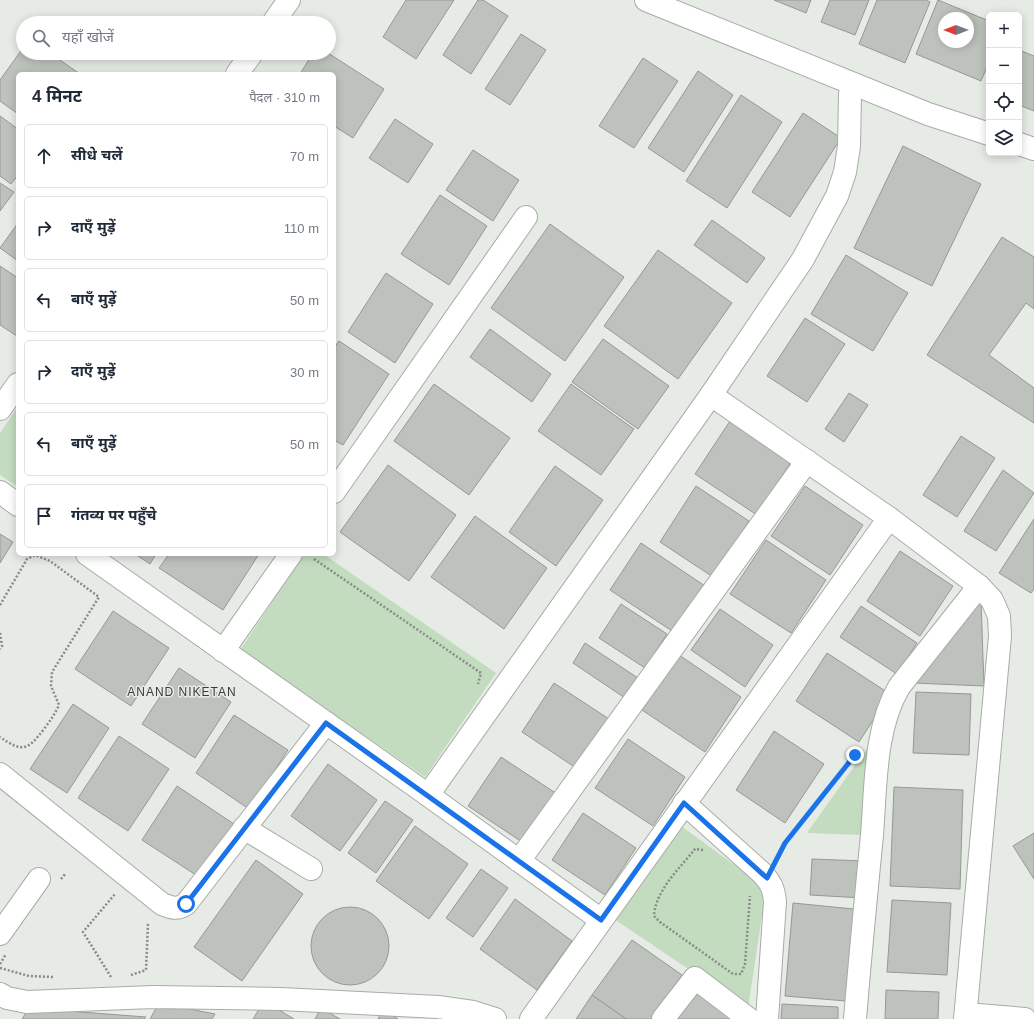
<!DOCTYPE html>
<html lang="hi">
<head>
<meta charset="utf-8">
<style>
	body { margin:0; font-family:Arial,"Noto Sans Devanagari",sans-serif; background:#f6f6f7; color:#1f2937 }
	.controls { position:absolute; right:12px; top:12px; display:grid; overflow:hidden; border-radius:6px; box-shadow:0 2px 10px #0003 }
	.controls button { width:36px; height:36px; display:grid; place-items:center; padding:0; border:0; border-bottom:1px solid #e0e1e3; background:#fff; color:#1f2937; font:20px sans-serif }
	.compass { position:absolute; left:938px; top:12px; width:36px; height:36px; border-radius:50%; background:#fff; box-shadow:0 2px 10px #0003; rotate:270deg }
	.stop { position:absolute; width:12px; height:12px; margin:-9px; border:3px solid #1a73e8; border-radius:50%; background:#fff }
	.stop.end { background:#1a73e8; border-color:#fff; box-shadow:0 1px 4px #0008 }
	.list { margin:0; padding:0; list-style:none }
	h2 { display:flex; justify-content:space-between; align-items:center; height:52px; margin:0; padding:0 16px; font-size:17px }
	h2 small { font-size:13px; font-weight:400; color:#747a83 }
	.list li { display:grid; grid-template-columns:26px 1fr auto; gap:12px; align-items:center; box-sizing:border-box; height:64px; margin:0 8px 8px; padding:0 8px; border:1px solid #e0e1e3; border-radius:6px }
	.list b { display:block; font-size:15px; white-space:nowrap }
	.list em { font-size:13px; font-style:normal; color:#747a83 }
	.icon { flex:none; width:22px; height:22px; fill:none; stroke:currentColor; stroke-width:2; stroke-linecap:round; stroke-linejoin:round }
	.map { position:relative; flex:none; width:1034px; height:1019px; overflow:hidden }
	.search { position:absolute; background:#fff; box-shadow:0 2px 10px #0003; left:16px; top:16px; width:320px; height:44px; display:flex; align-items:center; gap:10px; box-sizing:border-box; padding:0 14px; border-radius:22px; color:#747a83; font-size:15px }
	.panel { position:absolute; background:#fff; box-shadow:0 2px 10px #0003; left:16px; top:72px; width:320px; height:484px; border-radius:6px }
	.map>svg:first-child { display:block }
	.green { fill:#c3dcc0 }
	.building { fill:#bdc2bc; stroke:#949993; fill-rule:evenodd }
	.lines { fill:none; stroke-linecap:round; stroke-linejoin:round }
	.minor-casing { stroke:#a8aca7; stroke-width:24 }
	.path { stroke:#888b87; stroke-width:2.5; stroke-dasharray:2 2; stroke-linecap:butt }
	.minor { stroke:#fff; stroke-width:22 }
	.route { stroke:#1a73e8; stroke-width:5 }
	.labels { text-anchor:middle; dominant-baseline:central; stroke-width:3; stroke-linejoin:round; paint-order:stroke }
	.neighbourhood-label { font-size:12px; letter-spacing:1px; fill:#3a3c3a; stroke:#e6ebe5 }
</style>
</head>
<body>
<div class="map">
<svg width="1034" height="1019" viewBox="0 0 1034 1019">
	<rect width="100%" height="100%" fill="#e6ebe5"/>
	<g class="green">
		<polygon points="17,408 18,408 18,487 0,475 0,433"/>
		<polygon points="305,554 323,554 496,673 425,777 240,650"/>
		<polygon points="873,740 862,835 807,833"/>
		<polygon points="677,823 766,888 748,1009 614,919"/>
	</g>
	<g class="building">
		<polygon points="406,0 454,0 416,59 383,37"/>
		<polygon points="478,0 483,0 508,16 471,74 443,55"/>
		<polygon points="774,0 811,0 806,13"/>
		<polygon points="830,0 869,0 855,35 821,22"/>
		<polygon points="877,0 926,0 930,2 905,63 859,44"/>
		<path d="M938 0 989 21V62L981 81 916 54ZM944 18H968V42H944Z"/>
		<polygon points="521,34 546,50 510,105 485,89"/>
		<polygon points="23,48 23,53 50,53 80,74 18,74 18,114 0,101 0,80"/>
		<polygon points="1019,50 1034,56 1034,111 1019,105"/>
		<polygon points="313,53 328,53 384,89 353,138 334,126 334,74 300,74"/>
		<polygon points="643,58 678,81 634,148 599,126"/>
		<polygon points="698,71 733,95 684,172 648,148"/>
		<polygon points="741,95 782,122 727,208 686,181"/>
		<polygon points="803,113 841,138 790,217 752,192"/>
		<polygon points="0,116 18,129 18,175 11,184 0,176"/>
		<polygon points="395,119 433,144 408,183 369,158"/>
		<polygon points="903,146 981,184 932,286 854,248"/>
		<polygon points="473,150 519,180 493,221 446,190"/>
		<polygon points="0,183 14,192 0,211"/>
		<polygon points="440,195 487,226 449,285 401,254"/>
		<polygon points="712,220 765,258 747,283 694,245"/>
		<polygon points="18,223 18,261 0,248"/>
		<polygon points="550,224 624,277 565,361 491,308"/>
		<polygon points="1002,237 1034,257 1034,309 1026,303 989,355 1034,388 1034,423 927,355"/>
		<polygon points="658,250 732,303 678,379 604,326"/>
		<polygon points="846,255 908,293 873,351 811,314"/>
		<polygon points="0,266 18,278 17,336 0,325"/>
		<polygon points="386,273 433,304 395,363 348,332"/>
		<polygon points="805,318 845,344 807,402 767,376"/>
		<polygon points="490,329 551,374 532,402 470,357"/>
		<polygon points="603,339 669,386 638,429 572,382"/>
		<polygon points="339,341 389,374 343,445 334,440 334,348"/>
		<polygon points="434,384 510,438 469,495 394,441"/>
		<polygon points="571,384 634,429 601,475 538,431"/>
		<polygon points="849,393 868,405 844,442 825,429"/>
		<polygon points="730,421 791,462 757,515 695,474"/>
		<polygon points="961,436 995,458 957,517 923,495"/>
		<polygon points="388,465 456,515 409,581 340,532"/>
		<polygon points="555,466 603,500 556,566 509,532"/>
		<polygon points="1003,470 1034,493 996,551 964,531"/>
		<polygon points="696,486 749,521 713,577 660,542"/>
		<polygon points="805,486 863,525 830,575 771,536"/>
		<polygon points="475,516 547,568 504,629 431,577"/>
		<polygon points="1034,519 1034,589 1031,593 999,573"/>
		<polygon points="0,534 13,542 0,563"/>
		<polygon points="766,540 826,580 791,633 730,594"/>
		<polygon points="641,543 705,586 675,633 610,590"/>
		<polygon points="900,551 953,586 920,636 867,601"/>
		<polygon points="135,554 156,554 150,564"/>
		<polygon points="169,554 259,554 223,610 159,568"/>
		<polygon points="981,601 984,686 913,683"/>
		<polygon points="621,604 667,634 645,668 599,638"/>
		<polygon points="861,606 917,643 897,674 840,637"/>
		<polygon points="720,609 773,645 745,687 691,650"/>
		<polygon points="113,611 169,648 131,706 75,669"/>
		<polygon points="585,643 641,680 628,700 573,663"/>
		<polygon points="827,653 890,694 859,742 796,701"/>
		<polygon points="679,655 741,697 705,752 642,710"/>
		<polygon points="179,668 231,702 195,758 142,724"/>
		<polygon points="554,683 609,719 576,768 522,732"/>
		<polygon points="916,692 971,694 969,755 913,753"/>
		<polygon points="73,704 109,728 67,793 30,769"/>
		<polygon points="234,715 288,750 249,809 196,773"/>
		<polygon points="774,731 824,764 785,823 736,790"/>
		<polygon points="119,736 169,769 128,831 78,798"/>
		<polygon points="628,739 685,777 653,826 595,788"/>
		<polygon points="501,757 557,794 525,844 468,806"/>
		<polygon points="328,764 377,800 340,851 291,816"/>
		<polygon points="177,786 234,824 199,877 142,840"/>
		<polygon points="894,787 963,790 960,889 890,886"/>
		<polygon points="385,801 413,820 376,873 348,853"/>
		<polygon points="583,813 636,848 605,895 552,860"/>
		<polygon points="415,826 468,864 429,919 376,881"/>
		<polygon points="1034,833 1034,879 1013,846"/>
		<polygon points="812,859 865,861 863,898 810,895"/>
		<polygon points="256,860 303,894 242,981 194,947"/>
		<polygon points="481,869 508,888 473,937 446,918"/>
		<polygon points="515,899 572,941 537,990 480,949"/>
		<polygon points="892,900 951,903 947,975 887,972"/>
		<polygon points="793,903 854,909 846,1001 785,996"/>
		<circle cx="350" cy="946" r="39"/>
		<polygon points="632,940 682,975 651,1019 626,1019 592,995"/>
		<polygon points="699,988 741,1019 676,1019"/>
		<polygon points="886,990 939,992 938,1019 885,1019"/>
		<polygon points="592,995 626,1019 576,1019"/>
		<polygon points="264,1001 294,1019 253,1019"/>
		<polygon points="159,1003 215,1014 212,1019 150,1019"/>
		<polygon points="782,1004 838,1007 838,1019 781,1019"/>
		<polygon points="29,1008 146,1017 144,1019 22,1019"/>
		<polygon points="321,1008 340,1019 315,1019"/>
		<polygon points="383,1010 398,1019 378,1019"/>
	</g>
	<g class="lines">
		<g class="minor-casing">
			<g id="minor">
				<polyline points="646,0 928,114 989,134"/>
				<polyline points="273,23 289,0"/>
				<polyline points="237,74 252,53"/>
				<polyline points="1019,144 1034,149"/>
				<polyline points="711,395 889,518 979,586 992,600 999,616 1000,636 965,1019"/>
				<polyline points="0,409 18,384"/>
				<polyline points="0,492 18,505"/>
				<polyline points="334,492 526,217"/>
				<polyline points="87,554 428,795 601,920"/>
				<polyline points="223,651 291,554"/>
				<path d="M0 774 162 904C172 908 177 910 186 904L326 723"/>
				<polyline points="428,795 711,395 803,259 837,196 845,172 849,146 850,94"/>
				<path d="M684 803 762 873C771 883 774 889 775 902L767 1019"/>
				<polyline points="244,828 311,869"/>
				<polyline points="519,861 807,461"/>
				<polyline points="0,934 39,879"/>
				<polyline points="0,994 7,998 27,1002 153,997 281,999 438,1007 473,1012 495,1019"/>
				<polyline points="966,1014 1025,1019"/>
				<polyline points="531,1019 889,518"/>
				<polyline points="663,1019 695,978 749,1019"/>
				<path d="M855 1019C860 958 866 896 872 835 876 786 874 730 899 687L979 586"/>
			</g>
		</g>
		<g class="path">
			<polyline points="314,559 481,673 478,684"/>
			<path d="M0 605 27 559 35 555 50 561 99 597 52 672 51 686 59 705C55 714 50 721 44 729 28 750 23 753 0 737"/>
			<polyline points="0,633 2,646 0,649"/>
			<path d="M703 850 695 849C680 868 655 891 654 916L660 922 733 974H741L745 964 750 896"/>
			<polyline points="777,858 785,843 856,753"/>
			<polyline points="61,879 66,873"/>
			<polyline points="0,964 6,954"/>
			<polyline points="0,968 29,976 54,977"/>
			<polyline points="131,975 146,970 148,923"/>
			<polyline points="111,977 83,932 115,894"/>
		</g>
		<use href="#minor" class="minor"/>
	</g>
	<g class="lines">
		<polyline class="route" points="186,904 326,723 601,920 684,803 767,878 785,843 855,755"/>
	</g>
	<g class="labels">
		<g class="neighbourhood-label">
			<text x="182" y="692">ANAND NIKETAN</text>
		</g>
	</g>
</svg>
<div class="controls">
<button>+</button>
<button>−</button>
<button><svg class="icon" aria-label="locate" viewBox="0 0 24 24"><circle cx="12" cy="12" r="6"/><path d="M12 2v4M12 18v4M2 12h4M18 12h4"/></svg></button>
<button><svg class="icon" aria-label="layers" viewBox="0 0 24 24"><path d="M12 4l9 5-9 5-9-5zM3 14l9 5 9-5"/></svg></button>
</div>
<svg class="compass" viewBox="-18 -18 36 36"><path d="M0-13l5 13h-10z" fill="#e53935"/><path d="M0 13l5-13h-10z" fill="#747a83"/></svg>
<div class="stop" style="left:186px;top:904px"></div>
<div class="stop end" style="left:855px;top:755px"></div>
<div class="search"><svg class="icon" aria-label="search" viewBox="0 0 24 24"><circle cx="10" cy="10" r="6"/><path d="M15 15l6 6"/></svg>यहाँ खोजें</div>
<section class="panel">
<h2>4 मिनट<small>पैदल · 310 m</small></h2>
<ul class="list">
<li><svg class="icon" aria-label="ahead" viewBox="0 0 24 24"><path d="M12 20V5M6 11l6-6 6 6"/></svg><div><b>सीधे चलें</b></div><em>70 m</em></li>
<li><svg class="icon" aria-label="right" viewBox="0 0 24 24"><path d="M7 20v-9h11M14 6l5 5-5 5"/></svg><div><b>दाएँ मुड़ें</b></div><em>110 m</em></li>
<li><svg class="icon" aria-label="left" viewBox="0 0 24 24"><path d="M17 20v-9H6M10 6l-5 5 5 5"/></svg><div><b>बाएँ मुड़ें</b></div><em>50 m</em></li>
<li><svg class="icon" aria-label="right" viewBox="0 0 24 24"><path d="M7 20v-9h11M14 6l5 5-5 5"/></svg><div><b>दाएँ मुड़ें</b></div><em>30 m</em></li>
<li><svg class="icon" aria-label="left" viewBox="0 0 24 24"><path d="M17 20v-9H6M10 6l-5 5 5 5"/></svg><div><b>बाएँ मुड़ें</b></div><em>50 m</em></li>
<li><svg class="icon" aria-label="arrive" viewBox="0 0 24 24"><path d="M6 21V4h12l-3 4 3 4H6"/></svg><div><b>गंतव्य पर पहुँचे</b></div></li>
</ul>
</section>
</div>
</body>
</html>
